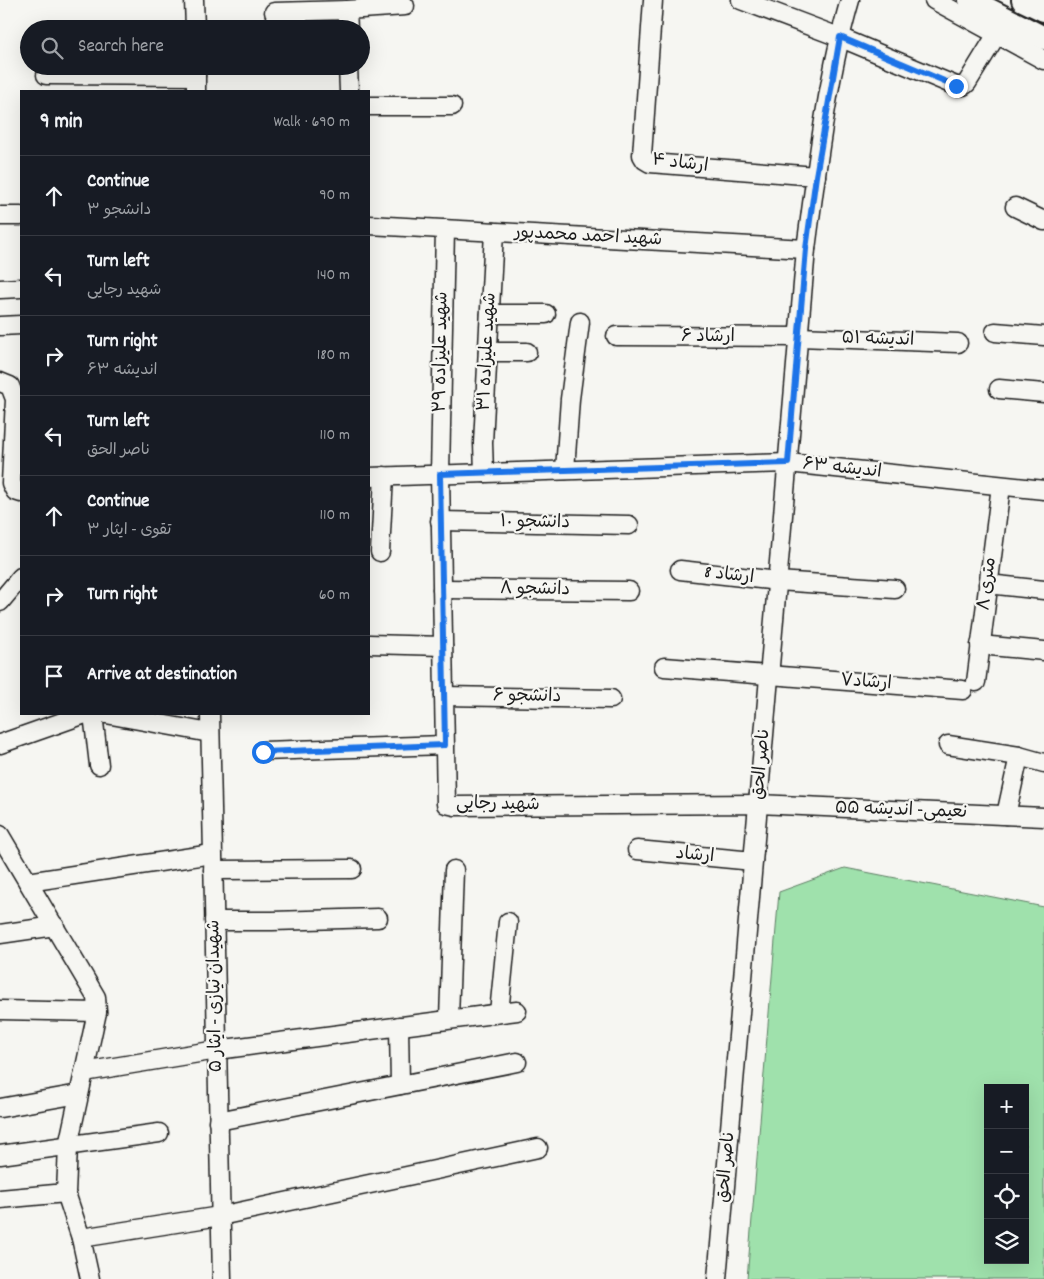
<!DOCTYPE html>
<html lang="en">
<head>
<meta charset="utf-8">
<style>
	body { margin:0; font-family:Dekko,"Playpen Sans Arabic",sans-serif; background:#20242c; color:#f1f3f6 }
	.controls { position:absolute; right:15px; bottom:15px; display:grid; overflow:hidden; border-radius:0px; box-shadow:0 5px 20px #0002 }
	.controls button { width:45px; height:45px; display:grid; place-items:center; padding:0; border:0; border-bottom:1px solid #363941; background:#171b24; color:#f1f3f6; font:25px sans-serif }
	.stop { position:absolute; width:15px; height:15px; margin:-11px; border:4px solid #1a73e8; border-radius:50%; background:#fff }
	.stop.end { background:#1a73e8; border-color:#fff; box-shadow:0 1px 5px #0008 }
	.list { margin:0; padding:0; list-style:none }
	h2 { display:flex; justify-content:space-between; align-items:center; height:65px; margin:0; padding:0 20px; font-size:21px }
	h2 small { font-size:16px; font-weight:400; color:#9ea1a6 }
	.list li { display:grid; grid-template-columns:32px 1fr auto; gap:15px; align-items:center; box-sizing:border-box; height:80px; padding:0 20px; border-top:1px solid #363941 }
	.list b { display:block; font-size:19px; white-space:nowrap }
	.list p { margin:0; font-size:16px; white-space:nowrap; color:#9ea1a6 }
	.list em { font-size:16px; font-style:normal; color:#9ea1a6 }
	.icon { flex:none; width:28px; height:28px; fill:none; stroke:currentColor; stroke-width:2; stroke-linecap:round; stroke-linejoin:round }
	.map { position:relative; flex:none; width:1044px; height:1279px; overflow:hidden }
	.search { position:absolute; background:#171b24; box-shadow:0 5px 20px #0002; left:20px; top:20px; width:350px; height:55px; display:flex; align-items:center; gap:12px; box-sizing:border-box; padding:0 18px; border-radius:28px; color:#9ea1a6; font-size:19px }
	.panel { position:absolute; background:#171b24; box-shadow:0 5px 20px #0002; left:20px; top:90px; width:350px; height:625px; border-radius:0px }
	.map>svg:first-child { display:block }
	.green { fill:#9fe1ac; stroke:#5e7e64; fill-rule:evenodd }
	.lines { fill:none; stroke-linecap:round; stroke-linejoin:round }
	.minor-casing { stroke:#1c1c1c; stroke-width:21 }
	.major-casing { stroke:#1c1c1c; stroke-width:26 }
	.minor { stroke:#f6f6f2; stroke-width:18 }
	.major { stroke:#f6f6f2; stroke-width:22 }
	.route { stroke:#1a73e8; stroke-width:6 }
	.labels { text-anchor:middle; dominant-baseline:central; stroke-width:4.5; stroke-linejoin:round; paint-order:stroke }
	.street-label { font-size:18px; fill:#1c1c1c; stroke:#f6f6f2 }
</style>
</head>
<body>
<div class="map">
<svg width="1044" height="1279" viewBox="0 0 1044 1279">
	<rect width="100%" height="100%" fill="#f6f6f2"/>
	<filter id="ink" filterUnits="userSpaceOnUse"><feTurbulence type="fractalNoise" baseFrequency=".02" numOctaves="2"/><feDisplacementMap in="SourceGraphic" scale="10" xChannelSelector="R" yChannelSelector="G"/><feConvolveMatrix kernelMatrix="1 2 1 2 8 2 1 2 1" color-interpolation-filters="sRGB"/></filter>
	<g filter="url(#ink)">
		<path class="green" d="M845 868 1044 907V1279H747L779 892ZM988 1088H1025V1260H988Z"/>
		<g class="lines">
			<g class="minor-casing">
				<g id="minor">
					<polyline points="194,0 195,29"/>
					<polyline points="653,0 642,155 645,160 650,163 816,176"/>
					<polyline points="741,0 839,37 956,86 963,86 967,83 997,34"/>
					<polyline points="934,0 1044,60"/>
					<polyline points="274,12 347,10"/>
					<polyline points="348,29 347,10 405,6"/>
					<polyline points="196,66 196,91"/>
					<polyline points="348,66 349,91"/>
					<polyline points="46,75 196,76"/>
					<polyline points="369,106 452,106"/>
					<polyline points="1015,207 1044,221"/>
					<polyline points="0,216 21,216"/>
					<polyline points="369,225 806,249"/>
					<polyline points="445,229 440,474 446,804 455,806 758,804 1044,817"/>
					<polyline points="0,289 21,288"/>
					<polyline points="490,314 546,314"/>
					<polyline points="0,326 21,325"/>
					<polyline points="995,332 1044,336"/>
					<polyline points="616,336 799,337 958,343"/>
					<polyline points="488,352 527,352"/>
					<polyline points="0,382 10,386 15,399 11,483 15,491 21,493"/>
					<polyline points="999,389 1044,393"/>
					<polyline points="565,470 570,399 580,322"/>
					<polyline points="484,473 483,443 494,232"/>
					<polyline points="369,477 788,463 1044,490"/>
					<polyline points="440,521 629,525"/>
					<polyline points="380,552 384,476"/>
					<polyline points="680,570 778,581 895,589"/>
					<polyline points="988,584 1044,590"/>
					<polyline points="442,589 629,591"/>
					<polyline points="0,602 21,577"/>
					<polyline points="369,644 443,646"/>
					<polyline points="980,645 1044,651"/>
					<polyline points="664,667 963,690"/>
					<polyline points="976,682 1001,486"/>
					<polyline points="444,696 611,699"/>
					<polyline points="93,714 99,765"/>
					<polyline points="106,714 210,733"/>
					<polyline points="210,714 222,1279"/>
					<polyline points="0,744 85,714"/>
					<polyline points="948,745 1019,756 1044,763"/>
					<polyline points="263,751 445,745"/>
					<polyline points="1006,815 1019,756"/>
					<polyline points="0,835 96,997 97,1012 68,1146 66,1193 81,1238 90,1279"/>
					<polyline points="637,850 753,861"/>
					<polyline points="213,870 352,869"/>
					<polyline points="28,882 212,854"/>
					<polyline points="214,921 272,921 378,918"/>
					<polyline points="0,934 55,926"/>
					<polyline points="0,1010 97,1012"/>
					<polyline points="499,1013 508,922"/>
					<polyline points="449,1019 454,870"/>
					<polyline points="399,1026 400,1085"/>
					<polyline points="84,1072 217,1050 517,1011"/>
					<polyline points="0,1108 79,1094"/>
					<polyline points="218,1121 517,1062"/>
					<polyline points="0,1155 159,1133"/>
					<polyline points="0,1199 66,1193"/>
					<polyline points="81,1238 220,1216 538,1148"/>
					<path d="M717 1279 806 249C817 167 827 79 850 0"/>
				</g>
			</g>
			<g class="major-casing">
				<g id="major">
					<polyline points="970,0 1044,38"/>
					<polyline points="1023,0 1044,10"/>
				</g>
			</g>
			<use href="#minor" class="minor"/>
			<use href="#major" class="major"/>
		</g>
	</g>
	<g class="lines" filter="url(#ink)">
		<polyline class="route" points="263,752 445,745 440,474 788,463 806,249 816,176 840,37 956,86"/>
	</g>
	<g class="labels">
		<g class="street-label">
			<text transform="translate(680 164) rotate(7)">ارشاد ۴</text>
			<text transform="translate(588 237) rotate(3)">شهید احمد محمدپور</text>
			<text x="708" y="337">ارشاد ۶</text>
			<text transform="translate(878 340) rotate(2)">اندیشه ۵۱</text>
			<text transform="translate(442 352) rotate(-89)">شهید علیزاده ۲۹</text>
			<text transform="translate(488 352) rotate(-87)">شهید علیزاده ۳۱</text>
			<text transform="translate(842 469) rotate(6)">اندیشه ۶۳</text>
			<text transform="translate(535 523) rotate(1)">دانشجو ۱۰</text>
			<text transform="translate(729 576) rotate(6)">ارشاد 8</text>
			<text transform="translate(988 584) rotate(-83)">۸ متری</text>
			<text transform="translate(535 590) rotate(1)">دانشجو ۸</text>
			<text transform="translate(866 683) rotate(4)">ارشاد۷</text>
			<text transform="translate(527 697) rotate(1)">دانشجو ۶</text>
			<text transform="translate(762 764) rotate(-85)">ناصر الحق</text>
			<text transform="translate(498 805) rotate(1)">شهید رجایی</text>
			<text transform="translate(901 811) rotate(2)">نعیمی- اندیشه ۵۵</text>
			<text transform="translate(695 856) rotate(5)">ارشاد</text>
			<text transform="translate(216 996) rotate(-91)">شهیدان نیازی - ایثار ۵</text>
			<text transform="translate(727 1167) rotate(-85)">ناصر الحق</text>
		</g>
	</g>
</svg>
<div class="controls">
<button>+</button>
<button>−</button>
<button><svg class="icon" aria-label="locate" viewBox="0 0 24 24"><circle cx="12" cy="12" r="6"/><path d="M12 2v4M12 18v4M2 12h4M18 12h4"/></svg></button>
<button><svg class="icon" aria-label="layers" viewBox="0 0 24 24"><path d="M12 4l9 5-9 5-9-5zM3 14l9 5 9-5"/></svg></button>
</div>
<div class="stop" style="left:263px;top:752px"></div>
<div class="stop end" style="left:956px;top:86px"></div>
<div class="search"><svg class="icon" aria-label="search" viewBox="0 0 24 24"><circle cx="10" cy="10" r="6"/><path d="M15 15l6 6"/></svg>Search here</div>
<section class="panel">
<h2>9 min<small>Walk · 690 m</small></h2>
<ul class="list">
<li><svg class="icon" aria-label="ahead" viewBox="0 0 24 24"><path d="M12 20V5M6 11l6-6 6 6"/></svg><div><b>Continue</b><p>دانشجو ۳</p></div><em>90 m</em></li>
<li><svg class="icon" aria-label="left" viewBox="0 0 24 24"><path d="M17 20v-9H6M10 6l-5 5 5 5"/></svg><div><b>Turn left</b><p>شهید رجایی</p></div><em>140 m</em></li>
<li><svg class="icon" aria-label="right" viewBox="0 0 24 24"><path d="M7 20v-9h11M14 6l5 5-5 5"/></svg><div><b>Turn right</b><p>اندیشه ۶۳</p></div><em>180 m</em></li>
<li><svg class="icon" aria-label="left" viewBox="0 0 24 24"><path d="M17 20v-9H6M10 6l-5 5 5 5"/></svg><div><b>Turn left</b><p>ناصر الحق</p></div><em>110 m</em></li>
<li><svg class="icon" aria-label="ahead" viewBox="0 0 24 24"><path d="M12 20V5M6 11l6-6 6 6"/></svg><div><b>Continue</b><p>تقوی - ایثار ۳</p></div><em>110 m</em></li>
<li><svg class="icon" aria-label="right" viewBox="0 0 24 24"><path d="M7 20v-9h11M14 6l5 5-5 5"/></svg><div><b>Turn right</b></div><em>60 m</em></li>
<li><svg class="icon" aria-label="arrive" viewBox="0 0 24 24"><path d="M6 21V4h12l-3 4 3 4H6"/></svg><div><b>Arrive at destination</b></div></li>
</ul>
</section>
</div>
</body>
</html>
